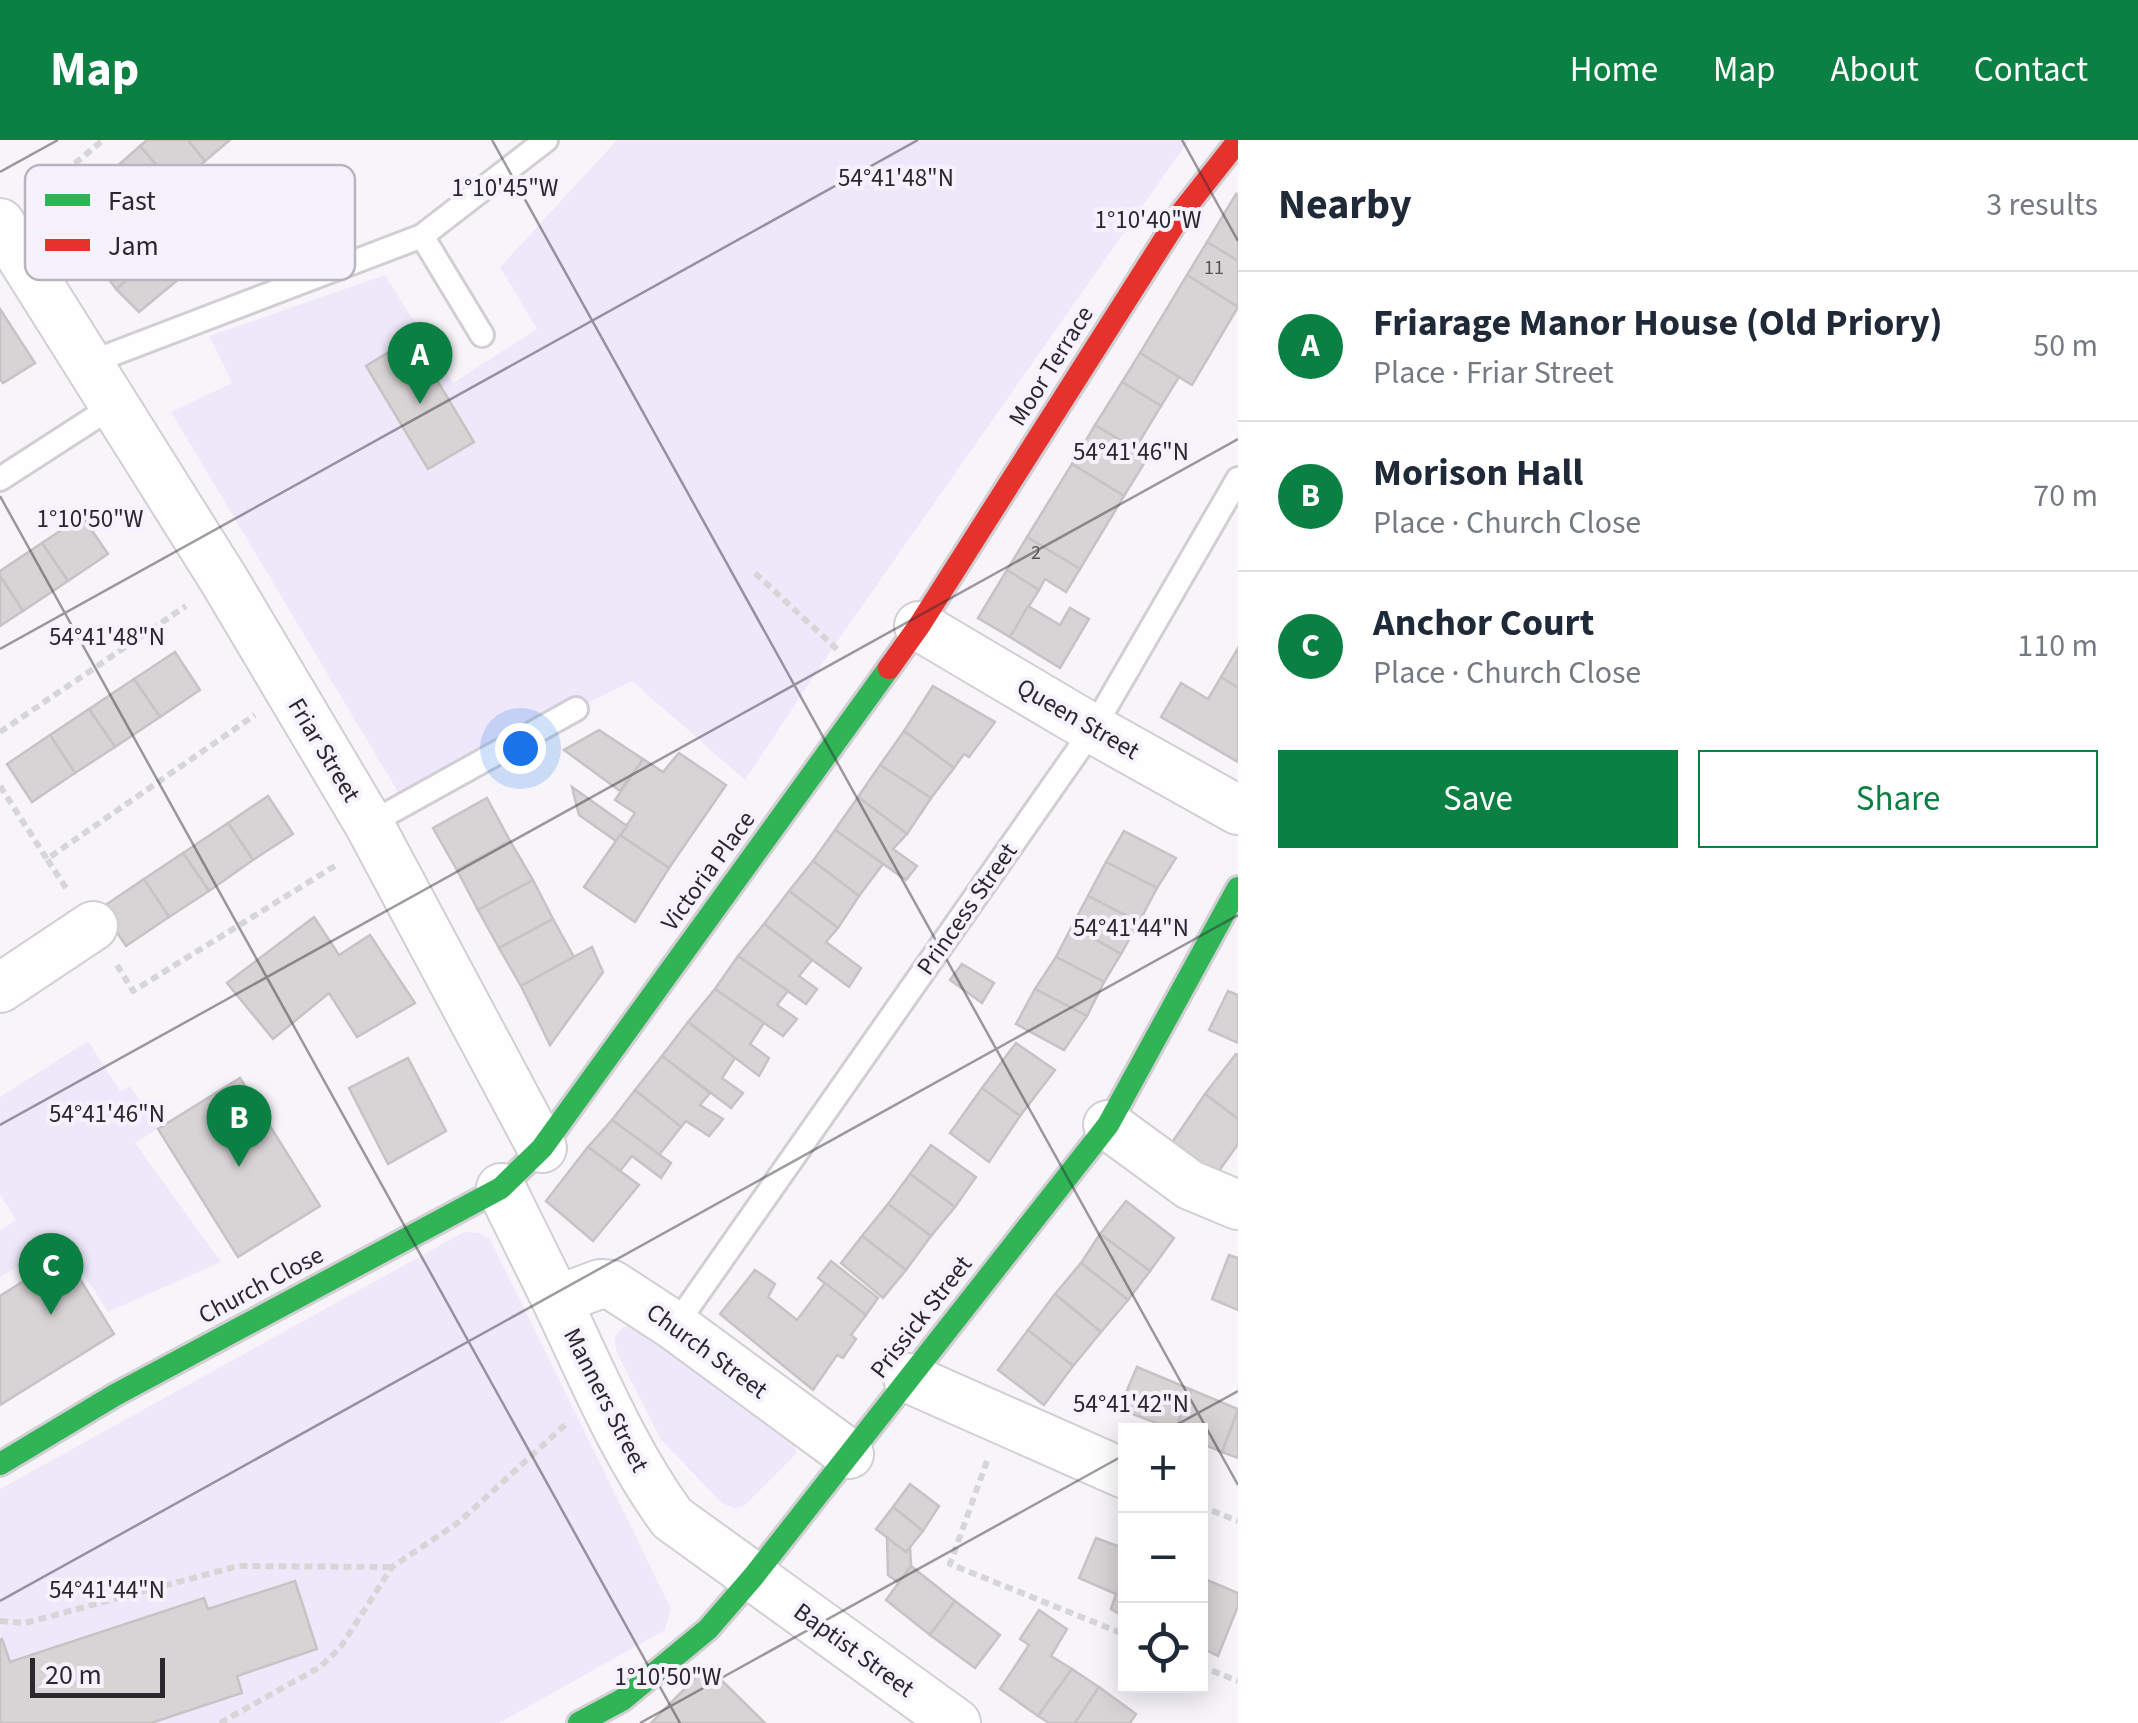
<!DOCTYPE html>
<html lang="en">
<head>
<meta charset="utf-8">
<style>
	body { margin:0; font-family:"Source Sans 3",sans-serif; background:#f2f2f3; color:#1f2937 }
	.controls { position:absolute; right:30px; bottom:30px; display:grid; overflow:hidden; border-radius:0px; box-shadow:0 5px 25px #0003 }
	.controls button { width:90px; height:90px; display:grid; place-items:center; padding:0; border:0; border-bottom:2px solid #e0e1e3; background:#fff; color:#1f2937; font:50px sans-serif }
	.scale { position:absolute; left:30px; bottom:25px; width:135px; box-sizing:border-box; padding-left:10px; border:5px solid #2a282d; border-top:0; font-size:28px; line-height:35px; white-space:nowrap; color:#2a282d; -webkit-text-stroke:8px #f6f2fd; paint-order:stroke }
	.you { position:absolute; left:520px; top:608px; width:35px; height:35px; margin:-25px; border:8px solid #fff; border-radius:50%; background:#1a73e8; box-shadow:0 0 0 15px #1a73e833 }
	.badge { display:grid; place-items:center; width:65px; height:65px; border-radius:50%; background:#0b8043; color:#fff; font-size:32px; font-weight:700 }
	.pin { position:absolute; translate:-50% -82px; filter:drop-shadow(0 2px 5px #0008) }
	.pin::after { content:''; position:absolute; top:52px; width:35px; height:30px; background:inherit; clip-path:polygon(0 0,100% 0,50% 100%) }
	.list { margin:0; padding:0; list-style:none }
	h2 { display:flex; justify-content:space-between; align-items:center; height:130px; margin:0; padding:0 40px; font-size:42px }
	h2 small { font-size:32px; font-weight:400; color:#747a83 }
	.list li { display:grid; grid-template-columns:65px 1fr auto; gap:30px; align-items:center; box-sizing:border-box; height:150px; padding:0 40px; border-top:2px solid #e0e1e3 }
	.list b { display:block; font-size:38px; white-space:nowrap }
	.list p { margin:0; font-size:32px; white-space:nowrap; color:#747a83 }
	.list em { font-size:32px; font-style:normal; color:#747a83 }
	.actions { display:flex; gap:20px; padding:30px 40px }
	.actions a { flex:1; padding:22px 0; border:2px solid #0b8043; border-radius:0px; text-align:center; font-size:35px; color:#0b8043 }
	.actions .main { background:#0b8043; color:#fff }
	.icon { flex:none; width:55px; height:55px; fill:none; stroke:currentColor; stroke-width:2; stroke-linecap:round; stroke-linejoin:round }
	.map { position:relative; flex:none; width:1238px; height:1583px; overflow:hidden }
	header { display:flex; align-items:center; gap:60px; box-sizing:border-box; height:140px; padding:0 50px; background:#0b8043; color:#fff }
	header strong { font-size:48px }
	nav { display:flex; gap:55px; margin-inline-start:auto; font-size:35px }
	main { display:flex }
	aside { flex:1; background:#fff }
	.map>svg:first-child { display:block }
	.green { fill:#efe8fb }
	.building { fill:#d8d3d5; stroke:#c7c3c5; stroke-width:2.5 }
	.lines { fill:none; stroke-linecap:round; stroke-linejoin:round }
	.lane-casing { stroke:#d1cfd4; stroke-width:28 }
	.street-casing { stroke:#d1cfd4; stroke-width:52 }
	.fast-casing { stroke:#d1cfd4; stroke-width:28 }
	.jam-casing { stroke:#d1cfd4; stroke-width:28 }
	.path { stroke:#d6d6d7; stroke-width:6; stroke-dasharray:8 5; stroke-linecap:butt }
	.lane { stroke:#fefefe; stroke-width:22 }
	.street { stroke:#fefefe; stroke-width:48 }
	.fast { stroke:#30b455; stroke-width:22 }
	.jam { stroke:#e5322d; stroke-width:22 }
	.ticks { fill:none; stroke:#2a282d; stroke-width:2.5; stroke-opacity:0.45 }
	.labels { text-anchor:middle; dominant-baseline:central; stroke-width:8; stroke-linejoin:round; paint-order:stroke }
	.number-label { font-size:20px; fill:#565357 }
	.street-label { font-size:25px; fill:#2a282d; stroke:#f6f2fd }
	.key { fill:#f6f2fd; stroke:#b9b5bf; stroke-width:2.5 }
	.key-label { font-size:28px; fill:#2a282d }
	.ticks-label { font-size:25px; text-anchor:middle; fill:#2a282d; stroke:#f6f2fd; stroke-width:8; stroke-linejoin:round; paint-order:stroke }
</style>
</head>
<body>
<header>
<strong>Map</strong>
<nav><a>Home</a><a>Map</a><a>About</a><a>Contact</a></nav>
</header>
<main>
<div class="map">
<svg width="1238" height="1583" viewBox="0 0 1238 1583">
	<rect width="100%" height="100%" fill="#f7f5fa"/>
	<g class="green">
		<polygon points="617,0 1189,0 834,506 745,640 632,541 401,657 171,272 232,243 209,196 385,135 453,243 537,189 500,127"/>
		<polygon points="88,901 120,951 130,946 158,989 135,1003 221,1122 108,1172 62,1101 0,1137 0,1090 16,1080 0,1054 0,957"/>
		<polygon points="464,1092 480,1093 490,1099 671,1468 665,1490 499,1583 0,1583 0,1349"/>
		<polygon points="636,1183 792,1291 796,1314 744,1366 733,1368 722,1363 661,1300 617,1213 614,1198 622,1188"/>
	</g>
	<g class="building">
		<polygon points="147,0 188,0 205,21 175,47 140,6"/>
		<polygon points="188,0 230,0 205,21"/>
		<polygon points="140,6 175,47 151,68 115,28"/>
		<polygon points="1236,54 1238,56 1238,121 1207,102"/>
		<polygon points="146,87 165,109 116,149 99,126"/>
		<polygon points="1207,102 1238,121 1238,167 1187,135"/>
		<polygon points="165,109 186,133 139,172 116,149"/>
		<polygon points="1187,135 1238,167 1192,245 1140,213"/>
		<polygon points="0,169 35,223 3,243 0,239"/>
		<polygon points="412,198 474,302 428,329 366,226"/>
		<polygon points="1140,213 1179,237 1161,266 1122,242"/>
		<polygon points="1122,242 1161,266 1135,309 1095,285"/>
		<polygon points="1095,285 1148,317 1124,356 1072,324"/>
		<polygon points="1072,324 1124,356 1080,429 1027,397"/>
		<polygon points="82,376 108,414 68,441 42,403"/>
		<polygon points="1027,397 1080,429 1066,452 1045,439 1039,450 1007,430"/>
		<polygon points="42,403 68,441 23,471 0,436 0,431"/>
		<polygon points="1007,430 1039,450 1010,497 978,478"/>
		<polygon points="0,436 23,471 0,486"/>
		<polygon points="1028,466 1060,485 1070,468 1089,479 1060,528 1010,497"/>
		<polygon points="1238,508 1238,548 1221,537"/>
		<polygon points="175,512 200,550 160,577 134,539"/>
		<polygon points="1221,537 1238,548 1238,622 1161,577 1181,543 1208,559"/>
		<polygon points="134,539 160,577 115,607 89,569"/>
		<polygon points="933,546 995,582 969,617 964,614 954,628 904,591"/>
		<polygon points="89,569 115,607 75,633 50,595"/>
		<polygon points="599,590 643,619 620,651 564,610"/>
		<polygon points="904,591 954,628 931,658 880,625"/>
		<polygon points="50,595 75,633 32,662 7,624"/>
		<polygon points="679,613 726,645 669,728 620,695 635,673 615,660 643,619 663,632"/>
		<polygon points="880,625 931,658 907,694 858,657"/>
		<polygon points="572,647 627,686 616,701 579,675"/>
		<polygon points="268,656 293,694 253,720 228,683"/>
		<polygon points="858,657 907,694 893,709 917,726 906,740 835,690"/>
		<polygon points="487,658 510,701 457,730 433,688"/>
		<polygon points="228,683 253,720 209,751 183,713"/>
		<polygon points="835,690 883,724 859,756 813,721"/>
		<polygon points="1124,691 1176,718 1157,748 1106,722"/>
		<polygon points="620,695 669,728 635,782 584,747"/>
		<polygon points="510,701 533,740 478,770 457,730"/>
		<polygon points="183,713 209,751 169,777 144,739"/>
		<polygon points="813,721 859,756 838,788 789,751"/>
		<polygon points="1106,722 1157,748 1139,782 1088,756"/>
		<polygon points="144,739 169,777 126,806 101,768"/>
		<polygon points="533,740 553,779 499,808 478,770"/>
		<polygon points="789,751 838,788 826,802 861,828 849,847 764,784"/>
		<polygon points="1088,756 1139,782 1121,814 1072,786"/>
		<polygon points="314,777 339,815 370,795 415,863 357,897 329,853 273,899 227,843"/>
		<polygon points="553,779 574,817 521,846 499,808"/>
		<polygon points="764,784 812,820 799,836 817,849 806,864 738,816"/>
		<polygon points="1072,786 1121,814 1104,842 1056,817"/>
		<polygon points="592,807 603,832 550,905 521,846"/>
		<polygon points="738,816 788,851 777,865 797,879 783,896 715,849"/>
		<polygon points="1056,817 1104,842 1087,876 1035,849"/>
		<polygon points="962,824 994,843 982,863 950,840"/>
		<polygon points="715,849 764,883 750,904 769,918 759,936 688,882"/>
		<polygon points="1035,849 1087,876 1064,910 1016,884"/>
		<polygon points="1228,851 1238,855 1238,903 1209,890"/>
		<polygon points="688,882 735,918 722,938 743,953 731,968 662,916"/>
		<polygon points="1016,903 1055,930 1020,976 982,948"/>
		<polygon points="1236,914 1238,915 1238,979 1205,954"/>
		<polygon points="662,916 710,953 700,965 723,979 709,996 686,981 681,987 635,950"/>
		<polygon points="408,918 446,991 388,1024 349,948"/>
		<polygon points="240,938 320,1066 238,1117 158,989"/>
		<polygon points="982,948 1020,976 989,1022 950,993"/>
		<polygon points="635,950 681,987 659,1015 612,980"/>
		<polygon points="1205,954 1238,979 1238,1004 1216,1035 1171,1004"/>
		<polygon points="612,980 671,1023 661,1038 632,1016 620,1031 588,1007"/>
		<polygon points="931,1005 976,1037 955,1067 910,1034"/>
		<polygon points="588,1007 639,1045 593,1101 546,1061"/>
		<polygon points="910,1034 955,1067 931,1096 888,1064"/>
		<polygon points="1126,1061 1174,1098 1150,1131 1100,1094"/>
		<polygon points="888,1064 931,1096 906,1130 862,1096"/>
		<polygon points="1100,1094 1150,1131 1128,1160 1081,1123"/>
		<polygon points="862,1096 906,1130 883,1158 841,1123"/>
		<polygon points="65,1115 114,1194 0,1265 0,1156"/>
		<polygon points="1229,1115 1238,1118 1238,1170 1212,1159"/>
		<polygon points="831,1121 878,1158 866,1175 818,1138"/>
		<polygon points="1081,1123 1128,1160 1101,1192 1055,1154"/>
		<polygon points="755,1130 775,1144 768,1157 797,1180 825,1143 866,1175 851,1195 856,1199 843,1218 837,1215 813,1250 720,1174"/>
		<polygon points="1055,1154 1101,1192 1073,1226 1028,1190"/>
		<polygon points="1028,1190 1073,1226 1044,1265 998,1230"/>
		<polygon points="1137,1227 1192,1250 1175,1290 1119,1269"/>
		<polygon points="1192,1250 1238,1269 1222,1312 1200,1303 1200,1290 1175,1290"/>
		<polygon points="1238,1270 1238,1318 1222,1312"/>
		<polygon points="910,1344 939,1366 923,1391 893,1367"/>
		<polygon points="893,1367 923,1391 906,1412 876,1389"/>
		<polygon points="887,1398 906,1412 910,1407 911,1426 899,1443 888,1435"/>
		<polygon points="1096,1398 1126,1409 1126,1471 1123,1476 1111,1469 1116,1454 1079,1438"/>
		<polygon points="911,1426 955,1461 930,1495 886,1460"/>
		<polygon points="1200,1437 1238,1453 1238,1466 1218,1516 1200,1507 1206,1491 1200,1489"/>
		<polygon points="295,1441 317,1509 237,1536 242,1553 151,1583 0,1583 0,1500 2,1499 10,1522 204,1458 208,1469"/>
		<polygon points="955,1461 1000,1495 975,1528 930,1495"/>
		<polygon points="1039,1470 1067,1489 1051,1516 1072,1529 1038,1576 1000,1549 1029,1505 1020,1499"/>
		<polygon points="707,1526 765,1583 651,1583"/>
		<polygon points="1072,1529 1099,1547 1075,1583 1049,1583 1038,1576"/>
		<polygon points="1099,1547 1136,1574 1130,1583 1075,1583"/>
	</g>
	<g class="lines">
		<g class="lane-casing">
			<g id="lane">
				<polyline points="422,96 482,195"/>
				<polyline points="89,223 422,96 546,0"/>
				<polyline points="0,339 116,264"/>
				<polyline points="369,684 576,569"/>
				<polyline points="675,1186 1093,589 1238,339"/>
			</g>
		</g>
		<g class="street-casing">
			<g id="street">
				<polyline points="0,83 224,440 369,684 542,1008"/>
				<polyline points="919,486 1093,589 1238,670"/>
				<polyline points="0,848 93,786"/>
				<polyline points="1108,985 1190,1045 1238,1065"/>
				<path d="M501 1048C519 1085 538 1122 556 1159 592 1234 623 1311 672 1378L956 1583"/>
				<polyline points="557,1160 600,1144 612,1145 675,1186 849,1314"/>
				<polyline points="908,1238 1125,1334"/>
			</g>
		</g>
		<g class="fast-casing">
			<g id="fast">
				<polyline points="0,1324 115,1255 501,1048 542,1008 889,528"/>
				<polyline points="579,1583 622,1560 708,1489 753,1437 1108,985 1238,748"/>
			</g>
		</g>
		<g class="jam-casing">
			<polyline id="jam" points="889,528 919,486 1182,72 1238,1"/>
		</g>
		<g class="path">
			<polyline points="35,57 103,0"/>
			<polyline points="755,433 840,512"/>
			<polyline points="0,592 186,466"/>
			<polyline points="0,646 47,719"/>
			<polyline points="66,748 47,719 255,575"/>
			<polyline points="117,825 133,851 338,724"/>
			<polyline points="987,1321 950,1424 1126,1495"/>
			<polyline points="1200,1366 1238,1381"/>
			<polyline points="0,1481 25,1483 238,1426 390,1427"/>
			<polyline points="1200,1526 1238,1541"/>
			<polyline points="220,1583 320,1527 340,1508 392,1427 459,1382 566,1284"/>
		</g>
		<use href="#lane" class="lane"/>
		<use href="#street" class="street"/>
		<use href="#fast" class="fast"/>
		<use href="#jam" class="jam"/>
	</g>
	<path class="ticks" d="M492 0 1238 1345M1182 0 1238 101M0 32 58 0M0 356 680 1583M0 509 918 0M0 985 1238 299M1167 1290 1238 1251M0 1461 1238 775M640 1583 1126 1314"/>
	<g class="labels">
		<g class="number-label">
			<text x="1214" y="128">11</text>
			<text x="1036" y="413">2</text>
		</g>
		<g class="street-label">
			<text transform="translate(1051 226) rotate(-58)">Moor Terrace</text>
			<text transform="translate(1078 579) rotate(30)">Queen Street</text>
			<text transform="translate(324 610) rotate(59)">Friar Street</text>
			<text transform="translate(708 731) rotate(-54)">Victoria Place</text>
			<text transform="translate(967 769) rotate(-55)">Princess Street</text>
			<text transform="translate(261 1145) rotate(-28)">Church Close</text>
			<text transform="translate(921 1177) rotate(-52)">Prissick Street</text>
			<text transform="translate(707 1211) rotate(36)">Church Street</text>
			<text transform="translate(606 1260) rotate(63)">Manners Street</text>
			<text transform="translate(854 1510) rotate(36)">Baptist Street</text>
		</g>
	</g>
	<rect x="25" y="25" width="330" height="115" rx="15" class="key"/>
	<rect x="45" y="54" width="45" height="12" fill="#30b455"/>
	<rect x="45" y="99" width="45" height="12" fill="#e5322d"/>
	<g class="key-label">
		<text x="108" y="70">Fast</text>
		<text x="108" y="115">Jam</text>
	</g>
	<g class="ticks-label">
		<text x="896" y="46">54°41'48"N</text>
		<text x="505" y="56">1°10'45"W</text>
		<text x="1148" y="88">1°10'40"W</text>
		<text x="1131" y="320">54°41'46"N</text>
		<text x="90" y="387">1°10'50"W</text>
		<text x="107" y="505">54°41'48"N</text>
		<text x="1131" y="796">54°41'44"N</text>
		<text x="107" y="982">54°41'46"N</text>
		<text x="1131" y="1272">54°41'42"N</text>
		<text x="107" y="1458">54°41'44"N</text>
		<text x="668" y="1545">1°10'50"W</text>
	</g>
</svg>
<div class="controls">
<button>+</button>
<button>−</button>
<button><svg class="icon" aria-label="locate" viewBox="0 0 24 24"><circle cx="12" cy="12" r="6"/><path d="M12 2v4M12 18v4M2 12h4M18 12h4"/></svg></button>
</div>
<div class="scale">20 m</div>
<div class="you"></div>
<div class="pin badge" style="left:420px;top:264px">A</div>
<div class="pin badge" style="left:239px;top:1027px">B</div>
<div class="pin badge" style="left:51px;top:1175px">C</div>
</div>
<aside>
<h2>Nearby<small>3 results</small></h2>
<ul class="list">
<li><span class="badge">A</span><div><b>Friarage Manor House (Old Priory)</b><p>Place · Friar Street</p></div><em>50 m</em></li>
<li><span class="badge">B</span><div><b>Morison Hall</b><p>Place · Church Close</p></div><em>70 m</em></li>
<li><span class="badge">C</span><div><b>Anchor Court</b><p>Place · Church Close</p></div><em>110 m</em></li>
</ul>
<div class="actions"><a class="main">Save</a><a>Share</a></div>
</aside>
</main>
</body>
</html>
